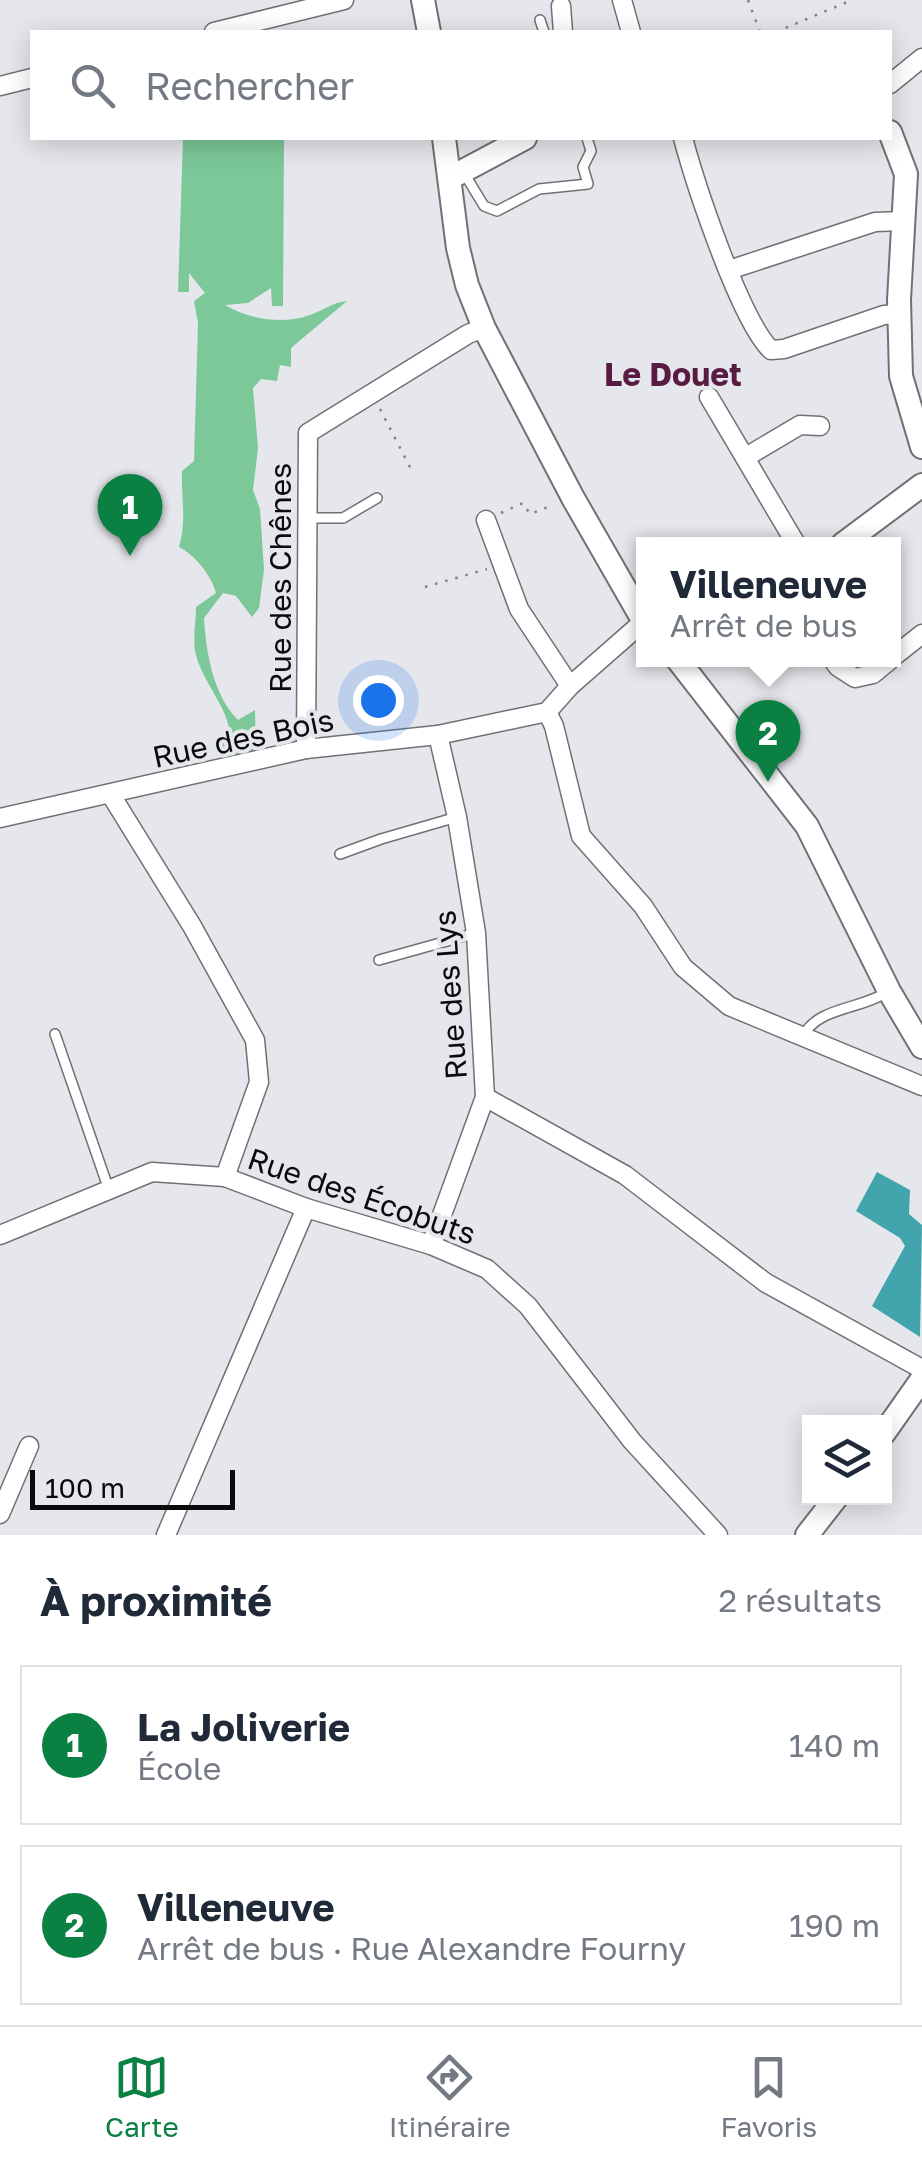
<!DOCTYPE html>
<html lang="fr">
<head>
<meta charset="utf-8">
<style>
	body { margin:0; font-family:"Golos Text",sans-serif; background:#f6f6f7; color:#1f2937 }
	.controls { position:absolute; right:30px; bottom:30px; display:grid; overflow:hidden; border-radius:0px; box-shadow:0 5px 25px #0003 }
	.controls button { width:90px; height:90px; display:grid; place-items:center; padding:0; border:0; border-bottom:2px solid #e0e1e3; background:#fff; color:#1f2937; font:50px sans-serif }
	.scale { position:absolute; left:30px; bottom:25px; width:205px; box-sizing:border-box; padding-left:10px; border:5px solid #0b0b0d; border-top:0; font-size:28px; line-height:35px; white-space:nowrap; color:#0b0b0d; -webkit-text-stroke:8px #e6e7ec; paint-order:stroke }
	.you { position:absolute; left:378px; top:700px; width:35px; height:35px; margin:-25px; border:8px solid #fff; border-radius:50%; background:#1a73e8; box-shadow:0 0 0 15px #1a73e833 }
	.badge { display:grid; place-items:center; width:65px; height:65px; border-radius:50%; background:#0b8043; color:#fff; font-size:32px; font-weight:700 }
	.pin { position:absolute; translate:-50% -82px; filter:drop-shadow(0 2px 5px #0008) }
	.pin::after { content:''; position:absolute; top:52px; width:35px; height:30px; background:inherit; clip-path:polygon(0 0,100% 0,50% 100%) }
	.popup { position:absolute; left:636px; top:537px; width:265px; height:130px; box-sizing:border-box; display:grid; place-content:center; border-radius:0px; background:#fff; filter:drop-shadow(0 2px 8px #0005); font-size:32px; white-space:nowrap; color:#747a83 }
	.popup b { font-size:38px; color:#1f2937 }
	.popup::after { content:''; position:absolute; left:50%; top:100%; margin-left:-20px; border:20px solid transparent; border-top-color:#fff }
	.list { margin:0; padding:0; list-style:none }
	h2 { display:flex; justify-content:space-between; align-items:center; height:130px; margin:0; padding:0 40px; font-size:42px }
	h2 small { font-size:32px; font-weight:400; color:#747a83 }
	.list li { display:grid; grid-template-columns:65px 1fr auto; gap:30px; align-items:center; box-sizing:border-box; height:160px; margin:0 20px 20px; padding:0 20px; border:2px solid #e0e1e3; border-radius:0px }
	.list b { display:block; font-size:38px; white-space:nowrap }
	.list p { margin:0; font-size:32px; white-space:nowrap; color:#747a83 }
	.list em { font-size:32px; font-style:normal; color:#747a83 }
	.icon { flex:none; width:55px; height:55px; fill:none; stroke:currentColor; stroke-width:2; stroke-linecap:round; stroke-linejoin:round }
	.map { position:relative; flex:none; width:922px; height:1535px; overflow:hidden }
	.search { position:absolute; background:#fff; box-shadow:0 5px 25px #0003; left:30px; right:30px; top:30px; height:110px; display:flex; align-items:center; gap:25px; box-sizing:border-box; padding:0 35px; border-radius:0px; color:#747a83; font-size:38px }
	.sheet { height:490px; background:#fff }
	nav { display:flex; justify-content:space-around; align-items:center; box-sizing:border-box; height:140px; border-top:2px solid #e0e1e3; background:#fff; font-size:28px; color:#747a83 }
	nav a { display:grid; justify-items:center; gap:5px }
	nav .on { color:#0b8043 }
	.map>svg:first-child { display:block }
	.green { fill:#7cc898 }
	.water { fill:#42a5ae }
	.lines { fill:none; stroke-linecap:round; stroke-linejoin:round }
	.lane-casing { stroke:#707174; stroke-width:12 }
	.street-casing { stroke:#707174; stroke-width:21 }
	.secondary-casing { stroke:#707174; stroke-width:26 }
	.path { stroke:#818185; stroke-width:2.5; stroke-dasharray:2.5 8; stroke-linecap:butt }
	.lane { stroke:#fff; stroke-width:9 }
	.street { stroke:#fff; stroke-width:18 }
	.secondary { stroke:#fff; stroke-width:22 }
	.labels { text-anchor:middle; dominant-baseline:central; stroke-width:8; stroke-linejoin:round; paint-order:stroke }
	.street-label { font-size:30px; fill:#0b0b0d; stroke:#e6e7ec }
	.neighbourhood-label { font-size:32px; font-weight:bold; fill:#581c42; stroke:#e6e7ec }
</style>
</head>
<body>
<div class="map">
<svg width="922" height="1535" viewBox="0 0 922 1535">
	<rect width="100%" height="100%" fill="#e6e7ec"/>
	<path class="green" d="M284 138 283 306H272L271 288 248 303 225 305C248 319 283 325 310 315 324 310 331 303 347 301L291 348V367L280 365 277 381 261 379 253 388 258 448 253 490 260 509 264 570 259 608 252 617 236 596 223 593 204 618C206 652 213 695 238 720L255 710 256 748 245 758 229 760 220 753 217 739 230 736C229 708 203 683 196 655 192 641 196 622 196 607L216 593C211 575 196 556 179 547 187 520 181 499 182 471L194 461 198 323 194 301 205 293 189 273V292H178L183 139Z"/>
	<polygon class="water" points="877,1172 910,1190 909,1214 922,1225 920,1337 872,1306 905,1246 900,1238 856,1211"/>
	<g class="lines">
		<g class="lane-casing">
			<g id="lane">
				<polyline points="540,20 544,32"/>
				<polyline points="464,173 484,206 497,211 539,189 588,184 583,167 591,151 587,138"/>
				<polyline points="307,518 343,518 377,498"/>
				<polyline points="340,854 381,839 457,817"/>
				<polyline points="379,960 476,933"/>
				<polyline points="55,1034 109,1190"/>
				<path d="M802 1038C817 1006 861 1010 887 992"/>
			</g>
		</g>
		<g class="street-casing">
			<g id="street">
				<polyline points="622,0 631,32"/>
				<polyline points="561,6 563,32"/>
				<polyline points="214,32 344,0"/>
				<polyline points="890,84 922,58"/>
				<polyline points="0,86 32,78"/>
				<path d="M683 138C695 183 740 320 771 350L784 349 884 315 899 314"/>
				<polyline points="729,270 875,222 902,221"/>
				<polyline points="709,397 796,544"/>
				<polyline points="746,457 800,425 820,426"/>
				<polyline points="486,520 519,609 570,686"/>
				<polyline points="893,657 922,634"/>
				<polyline points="833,660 838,667 855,678 873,674 890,660"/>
				<polyline points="547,712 554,726 581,836 643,906 683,967 729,1006 922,1086"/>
				<polyline points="306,749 308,433 468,334 484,328"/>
				<polyline points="111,795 192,926 255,1040 259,1082 225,1177"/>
				<polyline points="0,818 306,749 438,735 547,712 570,686 643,622"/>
				<polyline points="485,1097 625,1175 766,1283 922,1369"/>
				<polyline points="0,1235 152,1172 225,1177 306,1208 431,1245 487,1269 528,1306 632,1441 718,1535"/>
				<polyline points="431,1245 485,1097 476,933 457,817 438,735"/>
				<polyline points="0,1514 29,1446"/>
				<polyline points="166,1535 306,1208"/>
			</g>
		</g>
		<g class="secondary-casing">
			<g id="secondary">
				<polyline points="423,0 429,32"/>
				<polyline points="890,132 906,174 899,300 901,376 922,447"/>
				<polyline points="444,138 458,248 467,285 484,328 573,498 643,620"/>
				<polyline points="450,178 525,138"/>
				<polyline points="843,544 922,485"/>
				<polyline points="678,660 807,826 889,991 922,1047"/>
				<polyline points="884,1433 922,1379"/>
				<polyline points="807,1535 836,1498"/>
			</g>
		</g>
		<g class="path">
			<polyline points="748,0 760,32"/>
			<polyline points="776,32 852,0"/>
			<polyline points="380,409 413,473"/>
			<polyline points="501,513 523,503 530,514 553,505"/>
			<polyline points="425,587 487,569"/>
		</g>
		<use href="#lane" class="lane"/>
		<use href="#street" class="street"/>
		<use href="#secondary" class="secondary"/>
	</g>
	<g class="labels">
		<g class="street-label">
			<text transform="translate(280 578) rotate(-90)">Rue des Chênes</text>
			<text transform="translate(243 738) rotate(-12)">Rue des Bois</text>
			<text transform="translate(450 995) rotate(-94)">Rue des Lys</text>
			<text transform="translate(362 1196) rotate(19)">Rue des Écobuts</text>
		</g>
		<g class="neighbourhood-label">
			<text x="673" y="374">Le Douet</text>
		</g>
	</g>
</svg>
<div class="controls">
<button><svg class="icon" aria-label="layers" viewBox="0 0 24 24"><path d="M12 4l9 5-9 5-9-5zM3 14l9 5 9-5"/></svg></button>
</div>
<div class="scale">100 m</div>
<div class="you"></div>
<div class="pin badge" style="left:130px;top:556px">1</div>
<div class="pin badge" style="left:768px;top:782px">2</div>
<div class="popup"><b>Villeneuve</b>Arrêt de bus</div>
<div class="search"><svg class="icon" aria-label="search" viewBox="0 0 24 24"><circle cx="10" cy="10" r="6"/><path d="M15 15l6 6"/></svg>Rechercher</div>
</div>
<section class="sheet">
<h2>À proximité<small>2 résultats</small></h2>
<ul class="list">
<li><span class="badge">1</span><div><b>La Joliverie</b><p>École</p></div><em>140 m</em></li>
<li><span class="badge">2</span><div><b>Villeneuve</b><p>Arrêt de bus · Rue Alexandre Fourny</p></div><em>190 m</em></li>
</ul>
</section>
<nav>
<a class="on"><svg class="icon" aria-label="map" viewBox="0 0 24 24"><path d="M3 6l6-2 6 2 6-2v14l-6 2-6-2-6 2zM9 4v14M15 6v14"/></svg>Carte</a>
<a><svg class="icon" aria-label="directions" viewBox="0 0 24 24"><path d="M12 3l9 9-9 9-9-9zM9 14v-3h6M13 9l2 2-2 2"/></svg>Itinéraire</a>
<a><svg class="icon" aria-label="saved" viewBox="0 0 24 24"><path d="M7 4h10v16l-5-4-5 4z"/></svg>Favoris</a>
</nav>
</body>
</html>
